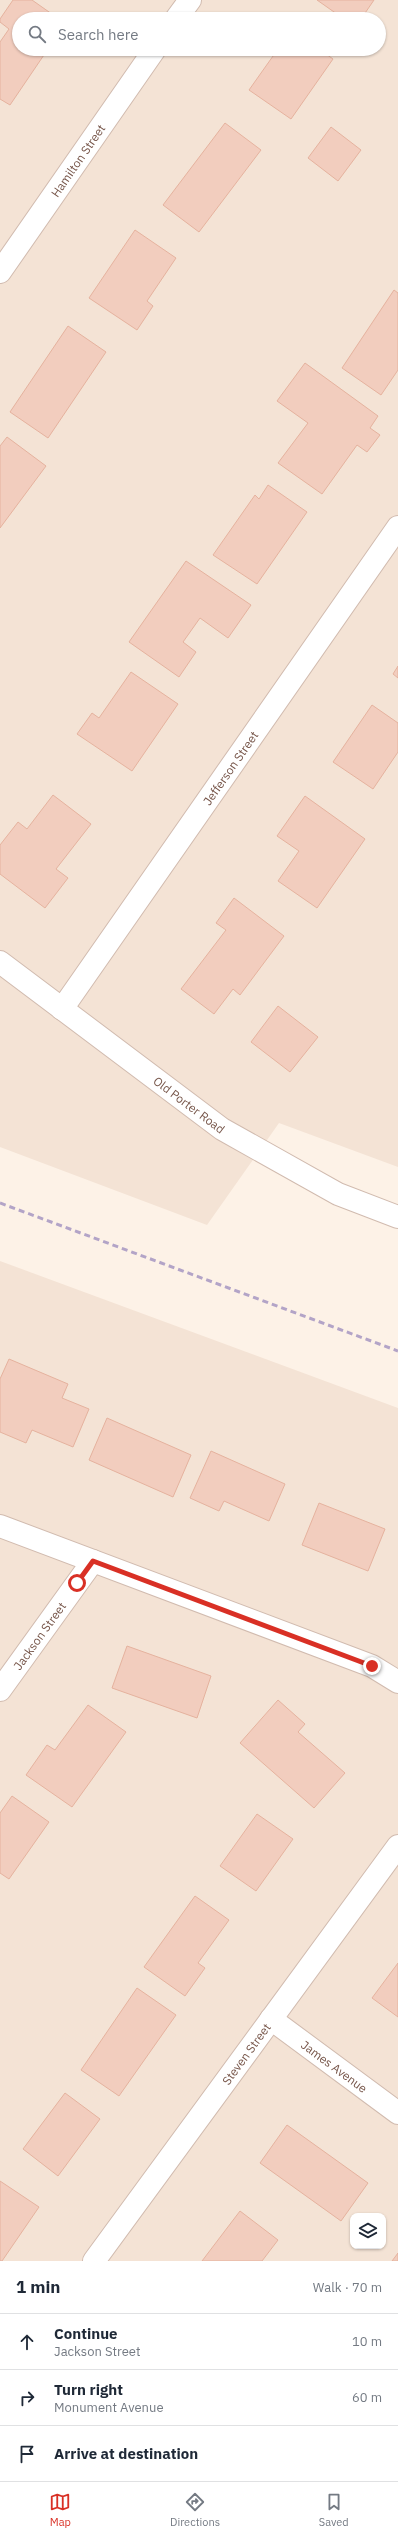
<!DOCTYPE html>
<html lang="en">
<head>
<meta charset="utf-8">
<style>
	body { margin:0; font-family:"IBM Plex Sans",sans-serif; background:#f2f2f3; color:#1f2937 }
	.controls { position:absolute; right:12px; bottom:12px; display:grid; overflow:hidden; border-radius:8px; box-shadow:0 1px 3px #0004 }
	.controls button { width:36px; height:36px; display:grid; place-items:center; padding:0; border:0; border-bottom:1px solid #e0e1e3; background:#fff; color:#1f2937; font:20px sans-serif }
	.stop { position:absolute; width:12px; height:12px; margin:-9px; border:3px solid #d93025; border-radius:50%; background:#fff }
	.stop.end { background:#d93025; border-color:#fff; box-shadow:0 1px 4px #0008 }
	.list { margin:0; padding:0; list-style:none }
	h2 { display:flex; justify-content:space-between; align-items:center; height:52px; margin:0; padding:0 16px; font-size:17px }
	h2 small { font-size:13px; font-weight:400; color:#747a83 }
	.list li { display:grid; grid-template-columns:26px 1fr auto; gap:12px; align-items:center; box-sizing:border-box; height:56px; padding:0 16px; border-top:1px solid #e0e1e3 }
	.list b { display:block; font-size:15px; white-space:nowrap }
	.list p { margin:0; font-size:13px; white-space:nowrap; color:#747a83 }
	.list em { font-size:13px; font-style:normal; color:#747a83 }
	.icon { flex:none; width:22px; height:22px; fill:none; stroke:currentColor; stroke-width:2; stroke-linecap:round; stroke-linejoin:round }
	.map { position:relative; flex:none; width:398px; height:2261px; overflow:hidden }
	.search { position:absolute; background:#fff; box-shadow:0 1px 3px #0004; left:12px; right:12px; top:12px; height:44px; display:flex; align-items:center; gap:10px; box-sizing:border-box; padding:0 14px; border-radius:22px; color:#747a83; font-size:15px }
	.sheet { height:220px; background:#fff }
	nav { display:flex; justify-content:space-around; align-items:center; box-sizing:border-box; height:56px; border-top:1px solid #e0e1e3; background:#fff; font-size:11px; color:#747a83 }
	nav a { display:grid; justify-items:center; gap:2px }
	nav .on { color:#d93025 }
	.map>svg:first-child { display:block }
	.residential { fill:#f4e3d5; fill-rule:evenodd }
	.building { fill:#f2cdbe; stroke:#e5b29e }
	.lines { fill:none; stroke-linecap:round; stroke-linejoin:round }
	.minor-casing { stroke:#d1bbaf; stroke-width:24 }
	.tertiary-casing { stroke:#d1bbaf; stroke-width:24 }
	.minor { stroke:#fff; stroke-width:22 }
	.tertiary { stroke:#fff; stroke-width:22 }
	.rail { stroke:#b3a4c7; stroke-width:3; stroke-dasharray:6 4; stroke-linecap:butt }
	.route { stroke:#d93025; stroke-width:5 }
	.labels { text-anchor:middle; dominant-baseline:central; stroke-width:3; stroke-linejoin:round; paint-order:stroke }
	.street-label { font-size:12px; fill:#77564a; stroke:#fff6ed }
</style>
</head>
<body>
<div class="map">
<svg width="398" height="2261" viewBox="0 0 398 2261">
	<rect width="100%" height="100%" fill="#fdf2e7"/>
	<g class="residential">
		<path d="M0 0H398V1167L279 1123 207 1225 0 1147ZM19 19H379V49H19Z"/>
		<path d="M0 1261 398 1408V2261H0ZM353 2216H383V2246H353Z"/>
	</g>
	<g class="building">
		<polygon points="13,0 32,0 59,19 19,19 19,49 48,49 10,105 0,99 0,42 9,29 0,22 0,19"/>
		<polygon points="317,0 374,0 361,19 344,19"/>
		<polygon points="278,49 319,49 333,59 291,119 249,90"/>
		<polygon points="225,123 261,150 199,232 163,205"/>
		<polygon points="331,127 361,150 338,181 308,158"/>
		<polygon points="135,230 176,258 147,301 153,306 137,330 89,298"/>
		<polygon points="394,290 398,293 398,370 381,395 342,368"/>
		<polygon points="68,326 106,352 48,438 10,412"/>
		<polygon points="305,363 378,416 370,428 380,435 367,452 357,445 322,494 278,463 308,423 277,401"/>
		<polygon points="7,437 46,466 0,528 0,446"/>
		<polygon points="268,485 307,512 257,584 213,555 255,495 259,499"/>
		<polygon points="186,561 251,605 228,638 200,618 183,642 196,652 179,677 129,642"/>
		<polygon points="398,666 398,678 393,674"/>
		<polygon points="131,672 178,704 132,771 77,734 92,713 99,718"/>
		<polygon points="372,705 398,723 398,752 373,789 333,762"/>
		<polygon points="53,795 91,824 56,869 68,878 45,908 0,874 0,845 18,822 27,829"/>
		<polygon points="305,796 365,839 317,908 278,881 299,851 277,836"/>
		<polygon points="234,898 284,936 240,995 233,989 214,1014 181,989 226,930 216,923"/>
		<polygon points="278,1006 318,1037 290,1072 251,1042"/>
		<polygon points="9,1359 68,1384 62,1398 89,1409 73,1447 32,1430 26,1443 0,1432 0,1379"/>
		<polygon points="107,1418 191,1455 173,1497 89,1460"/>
		<polygon points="211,1451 285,1484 269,1521 224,1501 219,1511 190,1498"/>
		<polygon points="319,1503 385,1529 368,1571 302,1545"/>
		<polygon points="127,1646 211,1676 197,1718 112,1688"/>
		<polygon points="278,1700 305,1724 298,1732 345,1773 314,1808 240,1743"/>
		<polygon points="88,1705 126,1732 72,1807 26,1775 47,1745 55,1750"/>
		<polygon points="12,1796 49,1822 9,1879 0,1873 0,1813"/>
		<polygon points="257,1814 293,1839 256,1891 220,1866"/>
		<polygon points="195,1896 229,1920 198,1963 205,1968 185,1996 144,1967"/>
		<polygon points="398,1963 398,2017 372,1998"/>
		<polygon points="137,1988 176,2015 119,2096 81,2070"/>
		<polygon points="65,2093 100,2119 58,2176 23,2149"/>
		<polygon points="287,2125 368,2183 341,2221 260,2163"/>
		<polygon points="0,2181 39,2207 2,2261 0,2261"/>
		<polygon points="240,2211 278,2240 262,2261 202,2261"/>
		<polygon points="398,2253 398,2261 392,2261"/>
	</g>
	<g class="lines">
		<g class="minor-casing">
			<g id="minor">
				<polyline points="176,19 190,0"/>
				<path id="s1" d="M0 272 155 49"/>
				<path id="s2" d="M62 1009 398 527"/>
				<polyline points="0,1526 372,1666 398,1682"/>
				<path id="s3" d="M0 1690 93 1561"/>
				<path id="s4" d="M271 2019 398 2113"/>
				<path id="s5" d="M94 2261 398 1846"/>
			</g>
		</g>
		<g class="tertiary-casing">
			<g id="tertiary">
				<path id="s6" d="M0 962 222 1129 338 1194 398 1217"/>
			</g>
		</g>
		<use href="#minor" class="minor"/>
		<use href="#tertiary" class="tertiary"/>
		<polyline class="rail" points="0,1203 398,1351"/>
	</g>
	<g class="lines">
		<polyline class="route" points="77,1583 93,1561 372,1666"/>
	</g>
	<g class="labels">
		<g class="street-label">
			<text stroke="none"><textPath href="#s1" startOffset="136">Hamilton Street</textPath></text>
			<text stroke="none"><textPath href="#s2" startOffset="294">Jefferson Street</textPath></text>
			<text stroke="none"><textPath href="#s6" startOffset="237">Old Porter Road</textPath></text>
			<text stroke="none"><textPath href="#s3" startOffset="67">Jackson Street</textPath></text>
			<text stroke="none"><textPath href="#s5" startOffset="257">Steven Street</textPath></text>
			<text stroke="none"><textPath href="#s4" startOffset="79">James Avenue</textPath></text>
		</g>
	</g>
</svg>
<div class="controls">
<button><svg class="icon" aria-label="layers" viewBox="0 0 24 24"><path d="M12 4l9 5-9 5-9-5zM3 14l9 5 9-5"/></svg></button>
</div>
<div class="stop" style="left:77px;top:1583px"></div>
<div class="stop end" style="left:372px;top:1666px"></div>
<div class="search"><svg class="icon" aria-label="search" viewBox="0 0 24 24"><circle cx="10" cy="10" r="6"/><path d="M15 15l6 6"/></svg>Search here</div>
</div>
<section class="sheet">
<h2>1 min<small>Walk · 70 m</small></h2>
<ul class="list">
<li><svg class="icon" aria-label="ahead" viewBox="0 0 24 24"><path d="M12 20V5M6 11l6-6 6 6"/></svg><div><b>Continue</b><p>Jackson Street</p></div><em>10 m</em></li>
<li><svg class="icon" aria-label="right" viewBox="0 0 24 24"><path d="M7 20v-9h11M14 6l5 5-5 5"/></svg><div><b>Turn right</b><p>Monument Avenue</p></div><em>60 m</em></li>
<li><svg class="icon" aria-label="arrive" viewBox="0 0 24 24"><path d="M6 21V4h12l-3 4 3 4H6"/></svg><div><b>Arrive at destination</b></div></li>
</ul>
</section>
<nav>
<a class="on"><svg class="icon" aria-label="map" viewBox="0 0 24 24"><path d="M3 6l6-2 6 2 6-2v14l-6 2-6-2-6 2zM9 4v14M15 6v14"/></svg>Map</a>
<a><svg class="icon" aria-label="directions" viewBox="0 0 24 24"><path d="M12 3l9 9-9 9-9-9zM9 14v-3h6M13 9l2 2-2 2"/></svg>Directions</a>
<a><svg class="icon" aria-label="saved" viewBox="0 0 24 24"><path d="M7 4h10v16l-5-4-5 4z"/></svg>Saved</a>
</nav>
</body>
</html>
